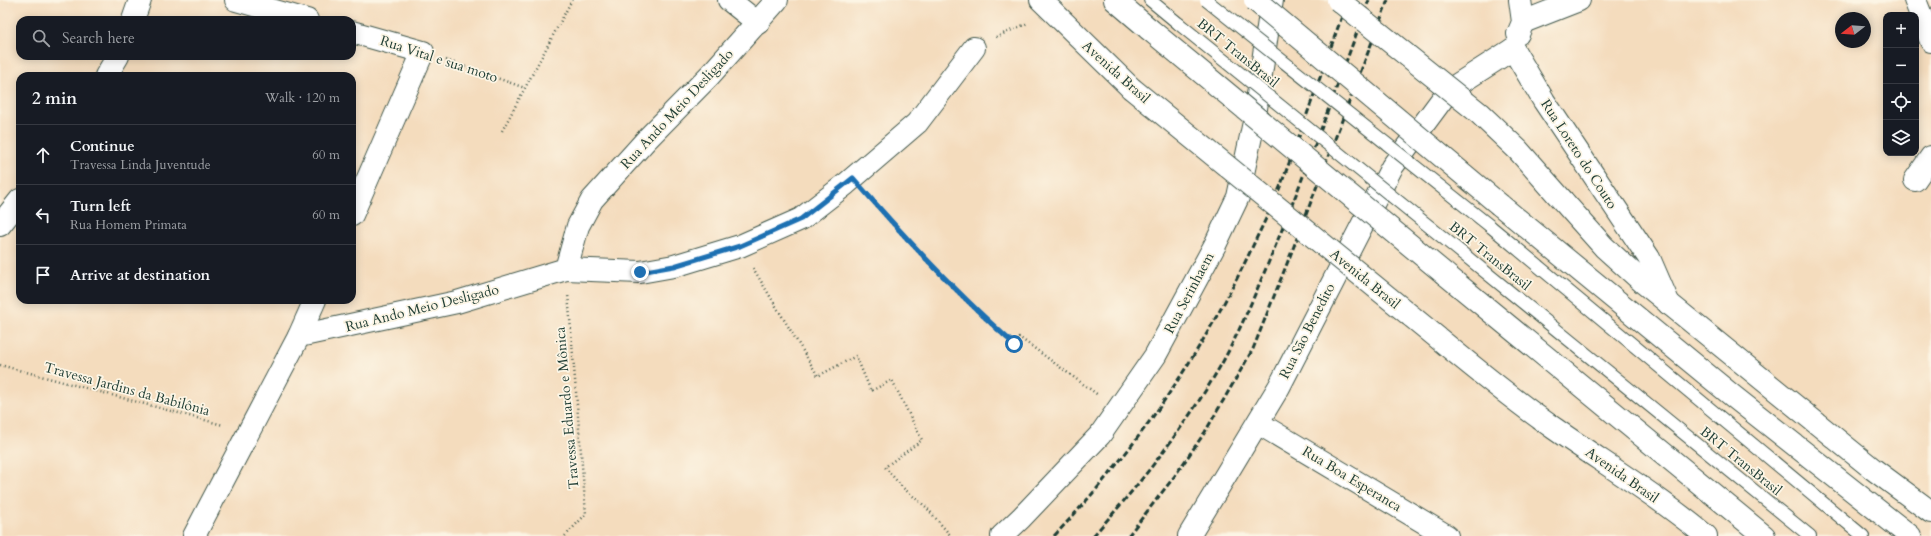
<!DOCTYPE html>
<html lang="en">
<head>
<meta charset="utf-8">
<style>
	body { margin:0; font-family:Cardo,serif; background:#242831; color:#f1f3f6 }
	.controls { position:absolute; right:12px; top:12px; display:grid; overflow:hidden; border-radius:8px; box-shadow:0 2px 10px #0003 }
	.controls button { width:36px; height:36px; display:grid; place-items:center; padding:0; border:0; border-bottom:1px solid #363941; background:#171b24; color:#f1f3f6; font:20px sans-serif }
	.compass { position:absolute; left:1835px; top:12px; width:36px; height:36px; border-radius:50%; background:#171b24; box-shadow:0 2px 10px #0003; rotate:253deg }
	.stop { position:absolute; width:12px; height:12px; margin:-9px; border:3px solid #1f6fb2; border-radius:50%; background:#fff }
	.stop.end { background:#1f6fb2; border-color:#fff; box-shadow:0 1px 4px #0008 }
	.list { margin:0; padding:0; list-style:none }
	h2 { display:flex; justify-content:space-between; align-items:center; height:52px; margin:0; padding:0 16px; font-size:17px }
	h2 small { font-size:13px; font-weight:400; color:#9ea1a6 }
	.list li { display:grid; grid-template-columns:26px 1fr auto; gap:12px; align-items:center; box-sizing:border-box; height:60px; padding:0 16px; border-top:1px solid #363941 }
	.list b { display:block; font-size:15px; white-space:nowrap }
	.list p { margin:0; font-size:13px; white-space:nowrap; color:#9ea1a6 }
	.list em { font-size:13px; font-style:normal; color:#9ea1a6 }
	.icon { flex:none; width:22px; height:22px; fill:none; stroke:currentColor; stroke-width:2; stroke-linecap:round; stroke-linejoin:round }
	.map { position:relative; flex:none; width:1931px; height:536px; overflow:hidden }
	.search { position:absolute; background:#171b24; box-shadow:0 2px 10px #0003; left:16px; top:16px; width:340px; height:44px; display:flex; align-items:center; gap:10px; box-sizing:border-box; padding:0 14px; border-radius:12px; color:#9ea1a6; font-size:15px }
	.panel { position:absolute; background:#171b24; box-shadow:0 2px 10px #0003; left:16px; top:72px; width:340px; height:232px; border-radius:12px }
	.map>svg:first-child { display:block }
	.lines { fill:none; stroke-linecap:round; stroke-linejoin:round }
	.lane-casing { stroke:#3f5549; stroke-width:14 }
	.street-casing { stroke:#3f5549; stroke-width:24 }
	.primary-casing { stroke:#3f5549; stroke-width:24 }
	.highway-casing { stroke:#3f5549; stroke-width:24 }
	.path { stroke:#3f5549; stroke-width:2.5; stroke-dasharray:1 3; stroke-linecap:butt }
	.lane { stroke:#fff; stroke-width:12 }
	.street { stroke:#fff; stroke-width:22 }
	.primary { stroke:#fff; stroke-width:22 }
	.highway { stroke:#fff; stroke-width:22 }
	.rail { stroke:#1f3d34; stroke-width:3; stroke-dasharray:6 3; stroke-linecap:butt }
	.lane-bridge-casing { stroke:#3f5549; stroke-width:14; stroke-linecap:butt }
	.primary-bridge-casing { stroke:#3f5549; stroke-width:24; stroke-linecap:butt }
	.highway-bridge-casing { stroke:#3f5549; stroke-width:24; stroke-linecap:butt }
	.lane-bridge { stroke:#fff; stroke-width:12 }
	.primary-bridge { stroke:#fff; stroke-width:22 }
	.highway-bridge { stroke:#fff; stroke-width:22 }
	.route { stroke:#1f6fb2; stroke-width:5 }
	.labels { text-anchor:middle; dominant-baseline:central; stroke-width:3.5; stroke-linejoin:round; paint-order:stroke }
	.street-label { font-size:14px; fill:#1f3d34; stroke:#fcf5e5 }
</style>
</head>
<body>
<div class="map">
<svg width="1931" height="536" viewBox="0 0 1931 536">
	<rect width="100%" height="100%" fill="#fcf5e5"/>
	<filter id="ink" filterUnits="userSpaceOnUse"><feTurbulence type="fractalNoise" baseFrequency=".025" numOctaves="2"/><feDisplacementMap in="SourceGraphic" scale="8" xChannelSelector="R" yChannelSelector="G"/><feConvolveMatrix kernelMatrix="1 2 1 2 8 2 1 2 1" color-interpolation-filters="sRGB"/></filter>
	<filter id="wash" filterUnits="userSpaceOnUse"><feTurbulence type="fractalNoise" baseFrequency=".012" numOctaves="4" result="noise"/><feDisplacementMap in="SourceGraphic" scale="16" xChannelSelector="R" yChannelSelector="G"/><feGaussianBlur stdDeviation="0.9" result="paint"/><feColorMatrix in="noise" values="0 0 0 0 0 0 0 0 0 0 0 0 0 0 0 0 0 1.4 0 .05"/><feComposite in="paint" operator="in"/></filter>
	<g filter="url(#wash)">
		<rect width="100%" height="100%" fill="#f4dcbd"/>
	</g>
	<g filter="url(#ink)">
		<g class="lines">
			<g class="lane-casing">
				<g id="lane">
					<polyline points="1150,0 1179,24"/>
					<polyline points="1490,226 1863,536"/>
					<polyline points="1462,253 1810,536"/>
				</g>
			</g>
			<g class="street-casing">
				<g id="street">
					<polyline points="236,0 307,20"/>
					<polyline points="729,0 758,23"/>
					<polyline points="1915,0 1931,41"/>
					<polyline points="133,20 140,0"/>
					<polyline points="1523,22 1579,0"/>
					<polyline points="352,32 423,52 352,215"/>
					<polyline points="1518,34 1523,22 1520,0"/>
					<polyline points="1513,49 1544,101 1649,258 1669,304"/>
					<polyline points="106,76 118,56"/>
					<polyline points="1915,180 1931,157"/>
					<polyline points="0,225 20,200"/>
					<polyline points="566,269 640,272 674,266 740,246 801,219 846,184 917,123 974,48"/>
					<polyline points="299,336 315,300"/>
					<polyline points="1258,423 1447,536"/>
					<polyline points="194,536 299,336 457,302 566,269 578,226 592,200 648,138 710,75 777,0"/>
					<polyline points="1002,536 1021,518 1100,435 1155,356 1215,245 1238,197 1254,122 1272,0"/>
					<polyline points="1189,536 1279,387 1392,167 1449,90 1513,49"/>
				</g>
			</g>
			<g class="primary-casing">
				<g id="primary">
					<polyline points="1041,0 1131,88"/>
					<polyline points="1563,201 1604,247 1645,284 1873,469 1931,512"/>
					<path d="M1411 316C1458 354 1504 394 1555 429 1605 464 1658 496 1706 536"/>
				</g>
			</g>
			<g class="highway-casing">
				<g id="highway">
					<polyline points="1115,0 1149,29"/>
					<polyline points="1500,205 1734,397 1910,536"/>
					<polyline points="1445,274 1764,536"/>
				</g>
			</g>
			<g class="path">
				<polyline points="996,37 1028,23"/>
				<polyline points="446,60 525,88"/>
				<polyline points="502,131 572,0"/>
				<path d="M869 197C914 249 962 299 1014 345L1019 337 1098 395"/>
				<polyline points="753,268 818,376 856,356 871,391 892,380 922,440 885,467 902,487 926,507 951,536"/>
				<polyline points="0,365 223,425"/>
				<polyline points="565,536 586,514 568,294"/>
			</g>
			<use href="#lane" class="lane"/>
			<use href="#street" class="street"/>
			<use href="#primary" class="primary"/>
			<use href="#highway" class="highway"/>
			<g class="rail">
				<path d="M1054 536C1138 448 1206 348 1257 237 1265 221 1273 204 1280 187 1304 125 1325 62 1348 0"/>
				<path d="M1093 536C1141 483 1185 427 1221 365 1241 329 1256 292 1272 254 1307 170 1337 85 1369 0"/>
				<polyline points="1128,536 1174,477 1205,432 1253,349 1294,246 1388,0"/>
			</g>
			<g class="lane-bridge-casing">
				<g id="lane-bridge">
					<polyline points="1206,0 1490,226"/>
					<polyline points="1179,24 1462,253"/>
				</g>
			</g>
			<g class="primary-bridge-casing">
				<g id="primary-bridge">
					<polyline points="1338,0 1479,113 1518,150 1563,201"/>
					<polyline points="1131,88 1411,316"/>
				</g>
			</g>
			<g class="highway-bridge-casing">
				<g id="highway-bridge">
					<polyline points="1255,0 1500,205"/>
					<polyline points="1149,29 1445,274"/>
				</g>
			</g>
			<use href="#lane-bridge" class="lane-bridge"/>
			<use href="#primary-bridge" class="primary-bridge"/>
			<use href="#highway-bridge" class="highway-bridge"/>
		</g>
	</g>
	<g class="lines" filter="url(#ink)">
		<path class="route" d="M640 272 674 266 740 246 801 219 853 178C904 237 955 292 1014 344"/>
	</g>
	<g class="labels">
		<g class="street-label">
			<text transform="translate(1238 53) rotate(39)">BRT TransBrasil</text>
			<text transform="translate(439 59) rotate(18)">Rua Vital e sua moto</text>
			<text transform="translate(1116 72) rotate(42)">Avenida Brasil</text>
			<text transform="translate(677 109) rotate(-47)">Rua Ando Meio Desligado</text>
			<text transform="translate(1579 154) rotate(57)">Rua Loreto do Couto</text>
			<text transform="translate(1490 256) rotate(39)">BRT TransBrasil</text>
			<text transform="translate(1365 279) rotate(39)">Avenida Brasil</text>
			<text transform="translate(1189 293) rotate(-62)">Rua Serinhaem</text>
			<text transform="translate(422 308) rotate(-14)">Rua Ando Meio Desligado</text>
			<text transform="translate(1307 331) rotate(-63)">Rua Sāo Benedito</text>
			<text transform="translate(127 389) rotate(15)">Travessa Jardins da Babilônia</text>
			<text transform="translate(567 408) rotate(-95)">Travessa Eduardo e Mônica</text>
			<text transform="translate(1741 461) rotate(39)">BRT TransBrasil</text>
			<text transform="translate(1622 475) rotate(35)">Avenida Brasil</text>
			<text transform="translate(1352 479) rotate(31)">Rua Boa Esperanca</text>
		</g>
	</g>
</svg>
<div class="controls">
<button>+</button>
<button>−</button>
<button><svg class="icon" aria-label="locate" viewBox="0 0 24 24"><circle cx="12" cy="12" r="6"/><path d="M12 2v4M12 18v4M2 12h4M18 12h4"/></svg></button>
<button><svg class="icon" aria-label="layers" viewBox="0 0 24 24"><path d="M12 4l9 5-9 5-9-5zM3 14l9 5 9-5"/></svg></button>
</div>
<svg class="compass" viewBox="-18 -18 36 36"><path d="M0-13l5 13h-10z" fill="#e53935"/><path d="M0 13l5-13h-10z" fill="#9ea1a6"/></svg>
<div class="stop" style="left:1014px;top:344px"></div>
<div class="stop end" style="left:640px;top:272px"></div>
<div class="search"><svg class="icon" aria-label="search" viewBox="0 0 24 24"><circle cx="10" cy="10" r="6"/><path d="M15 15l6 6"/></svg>Search here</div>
<section class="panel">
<h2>2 min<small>Walk · 120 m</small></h2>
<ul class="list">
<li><svg class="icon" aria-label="ahead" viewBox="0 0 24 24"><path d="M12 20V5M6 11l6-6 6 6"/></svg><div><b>Continue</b><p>Travessa Linda Juventude</p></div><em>60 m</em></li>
<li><svg class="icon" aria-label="left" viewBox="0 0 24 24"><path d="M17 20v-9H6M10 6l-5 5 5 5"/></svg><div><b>Turn left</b><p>Rua Homem Primata</p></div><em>60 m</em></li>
<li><svg class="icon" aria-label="arrive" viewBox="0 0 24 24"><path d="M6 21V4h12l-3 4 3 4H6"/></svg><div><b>Arrive at destination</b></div></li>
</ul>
</section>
</div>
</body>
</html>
